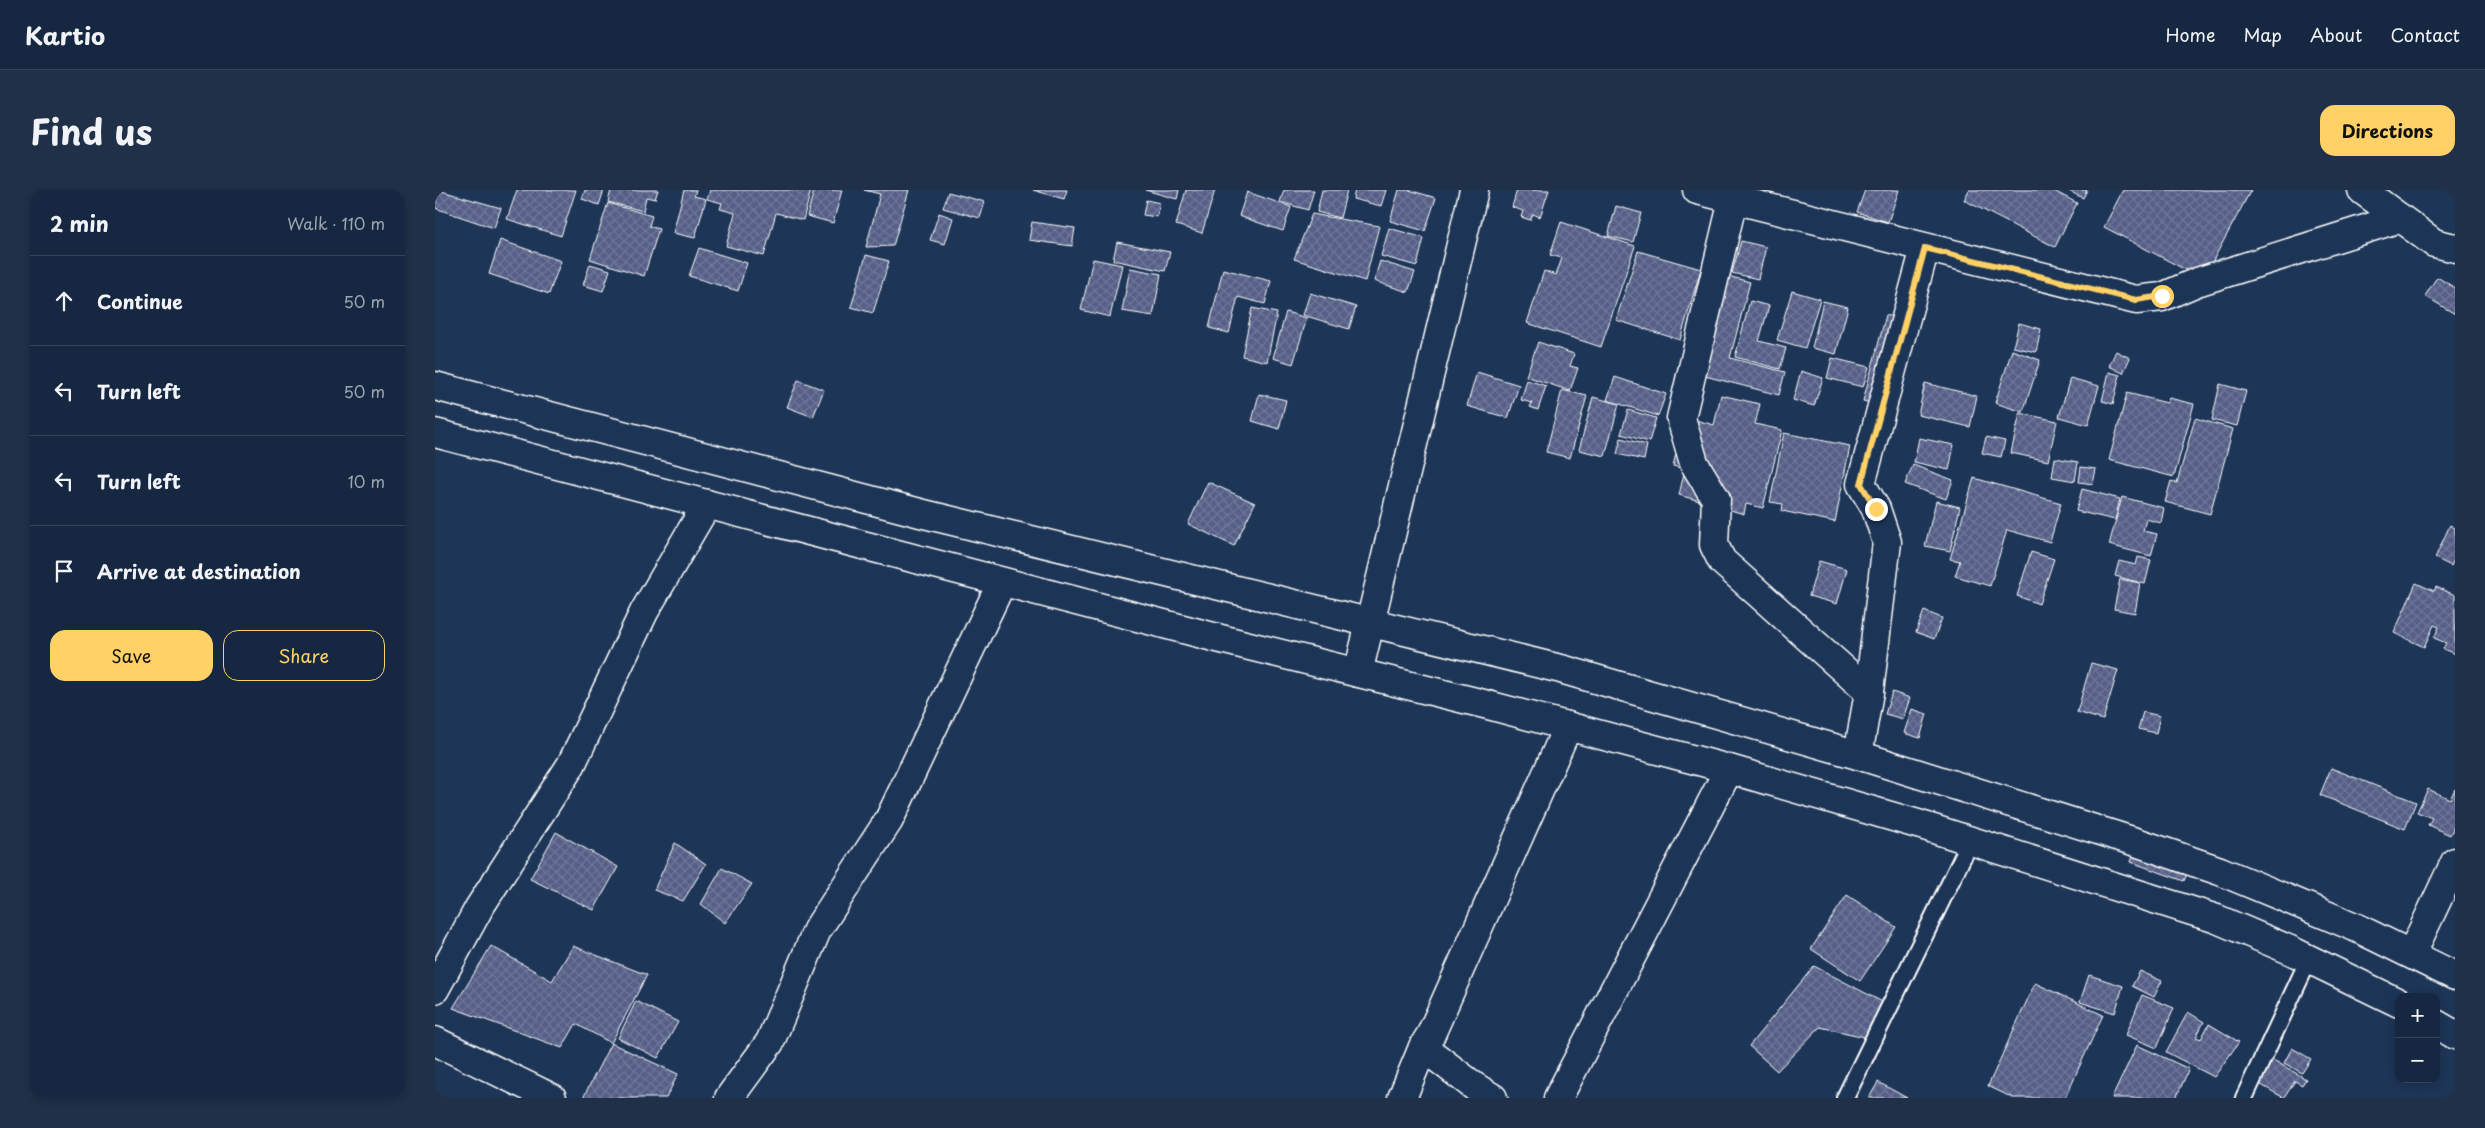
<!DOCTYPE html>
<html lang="en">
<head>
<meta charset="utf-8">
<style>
	body { margin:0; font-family:"Playpen Sans",sans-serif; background:#1f3048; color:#f1f3f6 }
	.controls { position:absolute; right:15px; bottom:15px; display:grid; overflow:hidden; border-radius:10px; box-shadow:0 2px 8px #0003 }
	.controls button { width:45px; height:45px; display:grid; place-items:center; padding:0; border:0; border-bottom:1px solid #35445a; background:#162841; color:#f1f3f6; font:25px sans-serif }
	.stop { position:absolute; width:15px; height:15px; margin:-11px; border:4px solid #ffd166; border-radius:50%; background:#fff }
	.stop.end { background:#ffd166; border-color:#fff; box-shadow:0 1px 5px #0008 }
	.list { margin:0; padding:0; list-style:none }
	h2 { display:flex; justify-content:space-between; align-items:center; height:65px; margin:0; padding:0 20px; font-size:21px }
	h2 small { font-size:16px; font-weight:400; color:#9ea6b1 }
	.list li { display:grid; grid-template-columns:32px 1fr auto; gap:15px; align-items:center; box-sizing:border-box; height:90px; padding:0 20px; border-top:1px solid #35445a }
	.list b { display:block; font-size:19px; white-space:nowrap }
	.list em { font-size:16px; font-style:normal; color:#9ea6b1 }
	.actions { display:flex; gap:10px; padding:15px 20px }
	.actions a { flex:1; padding:11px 0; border:1px solid #ffd166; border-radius:15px; text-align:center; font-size:18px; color:#ffd166 }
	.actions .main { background:#ffd166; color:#111 }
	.icon { flex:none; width:28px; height:28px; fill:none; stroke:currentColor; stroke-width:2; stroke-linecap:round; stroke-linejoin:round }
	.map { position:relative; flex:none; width:2020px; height:908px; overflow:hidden; border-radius:15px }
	header { display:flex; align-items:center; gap:30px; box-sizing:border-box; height:70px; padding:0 25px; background:#162841; border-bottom:1px solid #35445a }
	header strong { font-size:24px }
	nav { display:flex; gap:28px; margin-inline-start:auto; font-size:18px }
	.intro { display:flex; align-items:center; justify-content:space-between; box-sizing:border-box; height:120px; padding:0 30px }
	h1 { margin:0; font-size:35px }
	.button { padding:12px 22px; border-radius:15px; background:#ffd166; color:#111; font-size:18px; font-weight:700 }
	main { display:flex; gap:30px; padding:0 30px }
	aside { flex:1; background:#162841; border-radius:15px; box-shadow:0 2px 8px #0003 }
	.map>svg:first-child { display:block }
	.building { fill:url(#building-cross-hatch); stroke:#fff }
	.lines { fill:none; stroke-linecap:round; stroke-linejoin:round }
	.service-casing { stroke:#fff; stroke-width:20 }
	.minor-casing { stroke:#fff; stroke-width:31 }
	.trunk-casing { stroke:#fff; stroke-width:31 }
	.service { stroke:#1d3557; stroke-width:16 }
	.minor { stroke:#1d3557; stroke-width:28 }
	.trunk { stroke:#1d3557; stroke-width:28 }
	.route { stroke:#ffd166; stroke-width:6 }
</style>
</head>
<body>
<header>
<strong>Kartio</strong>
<nav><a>Home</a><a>Map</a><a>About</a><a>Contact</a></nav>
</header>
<div class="intro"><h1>Find us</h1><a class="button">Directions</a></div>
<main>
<aside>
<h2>2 min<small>Walk · 110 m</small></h2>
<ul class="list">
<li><svg class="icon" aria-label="ahead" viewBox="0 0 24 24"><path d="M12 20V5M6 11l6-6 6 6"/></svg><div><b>Continue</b></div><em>50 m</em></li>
<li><svg class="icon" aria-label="left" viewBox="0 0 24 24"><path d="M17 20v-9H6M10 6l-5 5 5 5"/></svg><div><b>Turn left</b></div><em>50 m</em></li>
<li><svg class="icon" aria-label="left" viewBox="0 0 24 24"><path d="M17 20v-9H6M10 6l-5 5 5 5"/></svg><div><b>Turn left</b></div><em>10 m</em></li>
<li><svg class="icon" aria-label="arrive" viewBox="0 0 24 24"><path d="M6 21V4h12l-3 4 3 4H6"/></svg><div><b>Arrive at destination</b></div></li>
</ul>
<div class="actions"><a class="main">Save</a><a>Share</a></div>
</aside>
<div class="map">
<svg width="2020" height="908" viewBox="0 0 2020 908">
	<defs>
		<pattern id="building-cross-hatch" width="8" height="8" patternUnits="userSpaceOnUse" patternTransform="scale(1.25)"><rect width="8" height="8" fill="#545f87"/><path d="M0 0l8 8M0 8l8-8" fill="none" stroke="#6e7799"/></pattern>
	</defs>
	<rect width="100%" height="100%" fill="#1d3557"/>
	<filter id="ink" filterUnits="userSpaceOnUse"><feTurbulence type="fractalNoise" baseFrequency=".02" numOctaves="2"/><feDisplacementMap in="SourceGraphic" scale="10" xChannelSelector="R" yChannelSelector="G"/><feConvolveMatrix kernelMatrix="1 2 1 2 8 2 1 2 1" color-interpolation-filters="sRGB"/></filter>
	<g filter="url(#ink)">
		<g class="building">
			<polygon points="3,0 66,18 59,38 0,18"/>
			<polygon points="82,0 141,0 126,46 72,29"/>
			<polygon points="150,0 169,0 164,15 147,9"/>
			<polygon points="176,0 223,0 220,9 211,7 208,21 173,12"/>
			<polygon points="249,0 261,0 259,6 271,9 260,48 238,43"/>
			<polygon points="275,0 376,0 368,30 341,23 329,66 291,56 300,23 285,19 287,13 272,9"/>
			<polygon points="379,0 407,0 398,33 372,26"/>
			<polygon points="429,0 474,0 458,56 431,57 445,4"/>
			<polygon points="598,0 632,0 629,9"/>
			<polygon points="710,0 744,0 742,9"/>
			<polygon points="751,0 780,0 767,43 741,35"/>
			<polygon points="849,0 879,0 873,20 845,12"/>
			<polygon points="887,0 912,0 905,28 882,22"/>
			<polygon points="920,0 951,0 946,16 918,9"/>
			<polygon points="964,0 974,0 1001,8 990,41 955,31"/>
			<polygon points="1082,0 1114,0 1105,27 1098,24 1095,30 1086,27 1088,21 1077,17"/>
			<polygon points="1430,0 1464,0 1453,32 1422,22"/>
			<polygon points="1534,0 1617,0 1642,13 1620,57 1529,10"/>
			<polygon points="1632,0 1652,0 1648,8"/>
			<polygon points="1688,0 1816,0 1768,89 1669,37"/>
			<polygon points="513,2 550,12 545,28 508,18"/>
			<polygon points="812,2 856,17 848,41 804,26"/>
			<polygon points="711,10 725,13 722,27 708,25"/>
			<polygon points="173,13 217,26 214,36 224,39 209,86 155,69"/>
			<polygon points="1181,16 1206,23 1198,52 1173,46"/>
			<polygon points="504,23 518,28 510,54 495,50"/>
			<polygon points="877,24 944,36 930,91 859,69"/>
			<polygon points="597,32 640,38 637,56 594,50"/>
			<polygon points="1126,32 1200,56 1166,157 1092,133 1109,81 1121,85 1127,68 1115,65"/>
			<polygon points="954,38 989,48 982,76 946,66"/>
			<polygon points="65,50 126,71 114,104 54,84"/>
			<polygon points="1306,51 1331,57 1323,89 1297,83"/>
			<polygon points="682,52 735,62 730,81 678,70"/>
			<polygon points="264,58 312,73 303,101 254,86"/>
			<polygon points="1203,61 1266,79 1245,150 1181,130"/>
			<polygon points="431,65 454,71 438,123 416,117"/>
			<polygon points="658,69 687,75 675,127 646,120"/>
			<polygon points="945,71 980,82 973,102 939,91"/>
			<polygon points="155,74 175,80 168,101 148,95"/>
			<polygon points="695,78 726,84 718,126 687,121"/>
			<polygon points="788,79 836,91 830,114 803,107 794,143 774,138"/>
			<polygon points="1289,85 1315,92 1295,168 1350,182 1344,205 1262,184"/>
			<polygon points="2002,87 2020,98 2020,124 1990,106"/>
			<polygon points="1357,101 1385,109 1370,158 1342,150"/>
			<polygon points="875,103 921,117 914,139 868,125"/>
			<polygon points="1315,111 1334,116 1324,151 1351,158 1345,179 1300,167"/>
			<polygon points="1388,111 1413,117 1401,164 1377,158"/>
			<polygon points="817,118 842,123 832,172 807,166"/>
			<polygon points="851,122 872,128 858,174 838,168"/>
			<polygon points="1451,125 1480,133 1456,219 1428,211"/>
			<polygon points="1584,133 1606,139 1601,162 1578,157"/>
			<polygon points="1103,152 1139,164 1135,176 1143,178 1135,201 1091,186"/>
			<polygon points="1577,160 1605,170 1588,222 1560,213"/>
			<polygon points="1681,161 1695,168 1688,183 1674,176"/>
			<polygon points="1397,168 1434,177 1428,197 1392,188"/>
			<polygon points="1366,181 1388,188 1379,216 1358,210"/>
			<polygon points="1042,182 1084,195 1073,228 1032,216"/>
			<polygon points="1674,182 1685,185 1678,214 1667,211"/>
			<polygon points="1180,187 1231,204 1223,226 1172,210"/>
			<polygon points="1635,188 1664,196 1653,235 1624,227"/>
			<polygon points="363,190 389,200 378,227 352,217"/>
			<polygon points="1092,190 1111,196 1103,220 1095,217 1097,213 1086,210"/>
			<polygon points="1490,193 1542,206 1535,237 1483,225"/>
			<polygon points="1785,194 1811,201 1802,236 1777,230"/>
			<polygon points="1127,200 1152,206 1135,268 1111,262"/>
			<polygon points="1692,203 1732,213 1734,208 1759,214 1739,287 1674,270"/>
			<polygon points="824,204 851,210 844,239 817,231"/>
			<polygon points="1286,205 1325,214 1320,234 1347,240 1328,318 1311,314 1309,324 1244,305 1250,279 1238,276 1248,235 1253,228 1279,235"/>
			<polygon points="1158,207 1184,214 1170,266 1144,260"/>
			<polygon points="1193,220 1221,228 1214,252 1186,244"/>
			<polygon points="1585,223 1622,231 1613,271 1576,263"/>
			<polygon points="1760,228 1798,239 1775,324 1730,312 1736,291 1742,293"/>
			<polygon points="1349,243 1415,256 1400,332 1347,321 1348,314 1335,312"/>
			<polygon points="1551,247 1570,251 1566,267 1547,263"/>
			<polygon points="1186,248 1212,255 1209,270 1182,264"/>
			<polygon points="1484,248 1519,255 1514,280 1479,272"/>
			<polygon points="1620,268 1643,272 1640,291 1617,287"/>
			<polygon points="1478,275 1518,290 1511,309 1470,294"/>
			<polygon points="1646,277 1661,279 1658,294 1644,292"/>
			<polygon points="1539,288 1626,313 1615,352 1572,340 1555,396 1520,386 1525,371 1515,369"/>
			<polygon points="773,292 820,313 799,356 753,334"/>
			<polygon points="1647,299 1685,309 1680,330 1641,321"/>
			<polygon points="1687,307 1729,318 1726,333 1711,329 1708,341 1722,344 1716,366 1674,355"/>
			<polygon points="1501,311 1525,317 1515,361 1490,356"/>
			<polygon points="2015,335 2020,338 2020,368 2016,376 2000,368"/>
			<polygon points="1596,362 1619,369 1604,414 1582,406"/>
			<polygon points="1703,367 1716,370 1710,394 1680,386 1684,371 1701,375"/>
			<polygon points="1384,371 1412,379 1402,414 1374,406"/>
			<polygon points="1685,389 1705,393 1700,423 1679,419"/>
			<polygon points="1981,393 1999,401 2001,397 2020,405 2020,464 2008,459 2011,453 1999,448 2004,437 1999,435 1989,457 1959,443"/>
			<polygon points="1489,421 1507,428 1499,449 1481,442"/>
			<polygon points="1656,473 1683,480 1668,530 1642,522"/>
			<polygon points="1457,502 1475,508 1468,529 1450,524"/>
			<polygon points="1477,519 1492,524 1485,548 1469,543"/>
			<polygon points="1708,522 1725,526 1721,543 1703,539"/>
			<polygon points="1896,578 1981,612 1970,639 1885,605"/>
			<polygon points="1993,599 2015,609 2020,599 2020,635 2015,645 1993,635 1997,628 1982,622"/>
			<polygon points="121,642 183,677 159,720 95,689"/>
			<polygon points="240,653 271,674 248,711 219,700"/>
			<polygon points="1700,660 1754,679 1749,691 1696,672"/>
			<polygon points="287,678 317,694 290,733 266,714"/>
			<polygon points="1412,705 1461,737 1425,791 1376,759"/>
			<polygon points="56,756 117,791 138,756 212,785 176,853 141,834 127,858 18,818"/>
			<polygon points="1379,776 1455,816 1430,847 1385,837 1342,881 1314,856"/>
			<polygon points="1705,781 1727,791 1719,807 1697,796"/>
			<polygon points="1654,785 1688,796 1680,823 1645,812"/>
			<polygon points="1600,793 1668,825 1630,908 1578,908 1553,896"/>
			<polygon points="1707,805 1739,818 1722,858 1691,845"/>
			<polygon points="201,811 243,832 223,868 183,848"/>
			<polygon points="1753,822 1769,832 1761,847 1766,849 1774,834 1804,852 1779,887 1731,862"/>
			<polygon points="176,853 243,884 231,908 148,908"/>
			<polygon points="1702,855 1754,879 1741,908 1677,908"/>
			<polygon points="1857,858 1876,869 1867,883 1849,873"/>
			<polygon points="1828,864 1871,889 1867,895 1860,891 1849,908 1814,888"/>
			<polygon points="1443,892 1472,908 1434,908"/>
		</g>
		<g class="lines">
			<g class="service-casing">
				<g id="service">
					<polyline points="1410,908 1536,650"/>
					<polyline points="1809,908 1874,769"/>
				</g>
			</g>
			<g class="minor-casing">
				<g id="minor">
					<polyline points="1262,0 1701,110 1727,107 1762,92 1965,28"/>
					<polyline points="1927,0 1999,53 2020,58"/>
					<polyline points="1298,10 1246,228 1259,273 1281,309 1279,355 1287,371 1434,502"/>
					<polyline points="923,483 1039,0"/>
					<polyline points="1423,565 1434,502 1452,352 1441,319 1426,294 1490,58"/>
					<polyline points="1977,763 2020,672"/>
					<polyline points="0,799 44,718 136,575 209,422 272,314"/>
					<polyline points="0,851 117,908"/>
					<polyline points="294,908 335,852 382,740 454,630 567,392"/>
					<polyline points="967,908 988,857"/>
					<polyline points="1058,908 1040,897 988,857 996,844 1133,536"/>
					<polyline points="1123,908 1294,579"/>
				</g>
			</g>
			<g class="trunk-casing">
				<g id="trunk">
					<polyline points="0,196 489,324 1126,479 1423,565 1704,653 1785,681 1920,737 2020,786"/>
					<polyline points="0,243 790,450 1053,515 1294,579 1486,635 1782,729 1855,760 1964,813"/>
					<polyline points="2001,834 2020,845"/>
				</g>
			</g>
			<use href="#service" class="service"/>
			<use href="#minor" class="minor"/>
			<use href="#trunk" class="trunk"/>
		</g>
	</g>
	<g class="lines" filter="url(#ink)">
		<polyline class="route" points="1441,319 1426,294 1490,58 1701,110 1727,106"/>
	</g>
</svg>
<div class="controls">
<button>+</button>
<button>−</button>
</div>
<div class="stop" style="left:1727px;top:106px"></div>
<div class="stop end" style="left:1441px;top:319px"></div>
</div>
</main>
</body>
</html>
